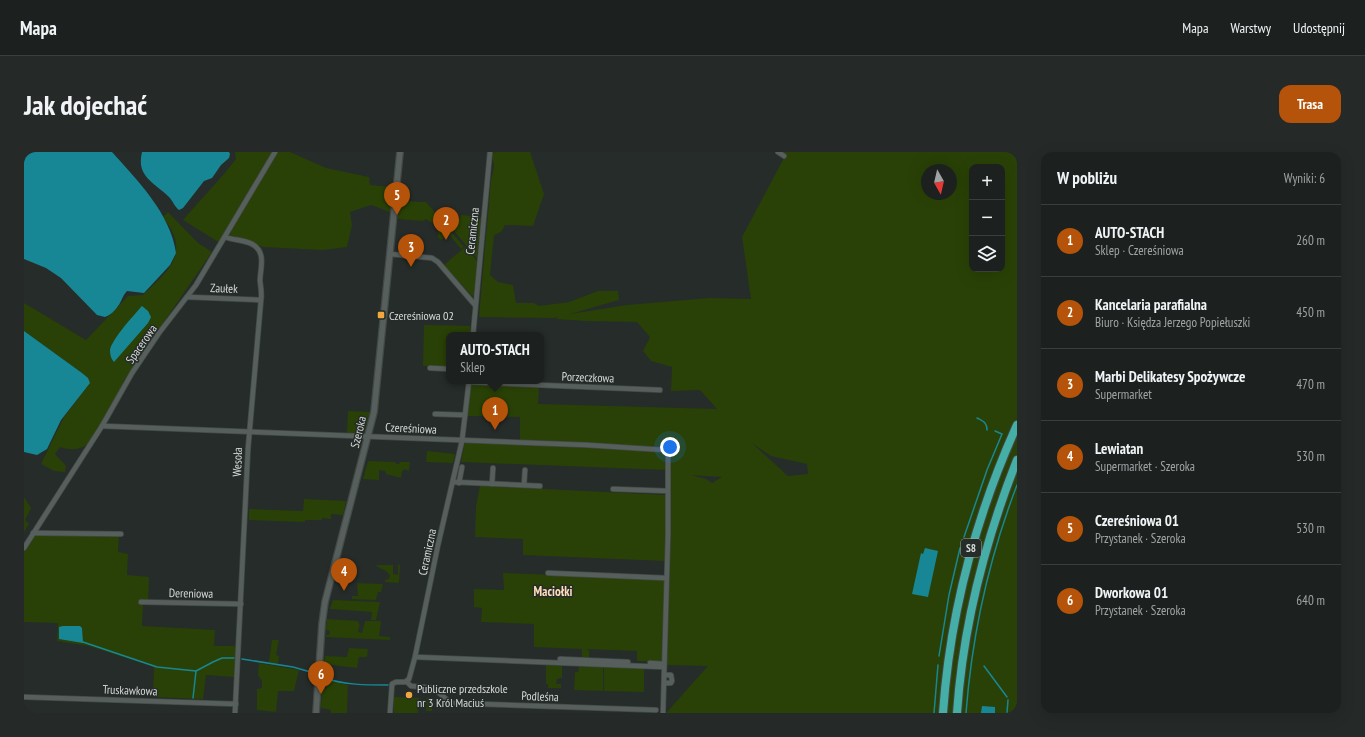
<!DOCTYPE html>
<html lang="pl">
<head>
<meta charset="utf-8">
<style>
	body { margin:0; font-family:"PT Sans Narrow",sans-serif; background:#252928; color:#f1f3f6 }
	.controls { position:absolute; right:12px; top:12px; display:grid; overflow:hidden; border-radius:8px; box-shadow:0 4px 16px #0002 }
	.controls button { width:36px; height:36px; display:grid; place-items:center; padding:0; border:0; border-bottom:1px solid #3a3e3d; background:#1c211f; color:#f1f3f6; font:20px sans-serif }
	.compass { position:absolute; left:897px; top:12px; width:36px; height:36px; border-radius:50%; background:#1c211f; box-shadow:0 4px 16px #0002; rotate:172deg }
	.you { position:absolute; left:646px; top:295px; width:14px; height:14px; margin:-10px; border:3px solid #fff; border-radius:50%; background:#1a73e8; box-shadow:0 0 0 6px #1a73e833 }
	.badge { display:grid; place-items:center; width:26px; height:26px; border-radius:50%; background:#b45309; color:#fff; font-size:13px; font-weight:700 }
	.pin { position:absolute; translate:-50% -33px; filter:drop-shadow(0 1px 2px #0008) }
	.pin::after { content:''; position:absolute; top:21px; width:14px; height:12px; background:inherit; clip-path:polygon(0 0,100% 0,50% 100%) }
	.popup { position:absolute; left:422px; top:180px; width:98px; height:52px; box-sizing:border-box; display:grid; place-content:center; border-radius:8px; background:#1c211f; filter:drop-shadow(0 1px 3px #0005); font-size:13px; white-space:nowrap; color:#a0a3a4 }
	.popup b { font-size:15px; color:#f1f3f6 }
	.popup::after { content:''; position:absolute; left:50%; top:100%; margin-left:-8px; border:8px solid transparent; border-top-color:#1c211f }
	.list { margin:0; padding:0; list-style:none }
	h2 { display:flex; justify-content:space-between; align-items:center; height:52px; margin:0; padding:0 16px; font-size:17px }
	h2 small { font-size:13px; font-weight:400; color:#a0a3a4 }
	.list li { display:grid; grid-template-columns:26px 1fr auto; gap:12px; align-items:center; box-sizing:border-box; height:72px; padding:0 16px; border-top:1px solid #3a3e3d }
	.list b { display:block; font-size:15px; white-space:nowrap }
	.list p { margin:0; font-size:13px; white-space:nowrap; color:#a0a3a4 }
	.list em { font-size:13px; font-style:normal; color:#a0a3a4 }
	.icon { flex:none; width:22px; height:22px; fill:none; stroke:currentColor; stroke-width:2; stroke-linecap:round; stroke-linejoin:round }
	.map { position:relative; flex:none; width:993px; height:561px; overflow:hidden; border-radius:12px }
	header { display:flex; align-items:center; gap:24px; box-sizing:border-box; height:56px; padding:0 20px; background:#1c211f; border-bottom:1px solid #3a3e3d }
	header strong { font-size:19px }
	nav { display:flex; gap:22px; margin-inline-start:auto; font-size:14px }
	.intro { display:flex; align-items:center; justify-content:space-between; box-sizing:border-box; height:96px; padding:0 24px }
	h1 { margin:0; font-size:28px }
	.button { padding:10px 18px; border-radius:12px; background:#b45309; color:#fff; font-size:14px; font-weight:700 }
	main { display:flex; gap:24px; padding:0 24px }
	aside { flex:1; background:#1c211f; border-radius:12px; box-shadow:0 4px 16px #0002 }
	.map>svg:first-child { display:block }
	.green { fill:#294106; fill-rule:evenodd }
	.water { fill:#188795 }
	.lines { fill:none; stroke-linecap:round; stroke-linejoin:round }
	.stream { stroke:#188795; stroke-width:1.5 }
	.minor-casing { stroke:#424846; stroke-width:6 }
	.tertiary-casing { stroke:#424846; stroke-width:8 }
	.motorway-casing { stroke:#424846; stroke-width:10 }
	.minor { stroke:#575f5c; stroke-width:4.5 }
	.tertiary { stroke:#575f5c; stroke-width:5.5 }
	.motorway { stroke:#44aea7; stroke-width:8 }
	.poi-dot { fill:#f1a63f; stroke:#252c29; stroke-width:1.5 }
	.labels { text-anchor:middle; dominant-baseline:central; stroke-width:3; stroke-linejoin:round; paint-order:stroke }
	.shield { fill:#252c29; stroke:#a2a6a4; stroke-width:1 }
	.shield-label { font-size:11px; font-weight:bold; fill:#d7dbd9 }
	.street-label { font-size:12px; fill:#d7dbd9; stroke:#252c29 }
	.poi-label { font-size:12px; fill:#d7dbd9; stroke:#252c29; text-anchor:start }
	.neighbourhood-label { font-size:13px; font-weight:bold; fill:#fdddb9; stroke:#252c29 }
</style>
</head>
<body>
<header>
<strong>Mapa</strong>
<nav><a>Mapa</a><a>Warstwy</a><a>Udostępnij</a></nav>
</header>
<div class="intro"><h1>Jak dojechać</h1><a class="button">Trasa</a></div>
<main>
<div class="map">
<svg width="993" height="561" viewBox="0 0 993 561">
	<rect width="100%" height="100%" fill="#252c29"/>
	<g class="green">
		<path d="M211 0H248L196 91 159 68C177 47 196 28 212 7Z"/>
		<polygon points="252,0 266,0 302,16 345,25 346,33 369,35 366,60 347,53 326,60 328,73 323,95 299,98 239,95 206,83 209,75"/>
		<path d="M472 0H506L520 42 509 74 481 73 477 80 470 83 466 123 474 130 489 133 492 151H510L515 154 545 150 574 139H594L595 148 546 162 603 153 685 146 727 147 718 85 761 4 757 0H993V561H642L684 514 642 513 638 510 613 509V499L561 497 565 498V506H558V497L510 495V472L457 470 458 456 450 455V437L480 438 479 421 641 427V409L499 403V387L451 385 452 354 456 334 642 343 643 318 437 310 441 290 496 292V265L443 264 447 232 515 235 514 252 693 257 676 238 647 239 648 215 627 209 619 199 626 185 613 170 563 169 532 167 534 165 529 166 455 165 467 28 470 15 468 1ZM948 15H978V117H948ZM903 18H927V42H903ZM728 291 747 304 783 312 784 322 764 324ZM667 323 698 325 688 331 682 327Z"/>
		<polygon points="378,49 402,50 440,95 437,97 425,82 417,88 414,85 415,72 406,70 402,67 399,69 374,67 375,54 378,54"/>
		<path d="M144 60 174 91 188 100 100 228 93 245 64 292C54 299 46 298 36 295L31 302 42 314 41 320 30 319 17 312 40 265 66 231 58 221 0 179V151L62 188 104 144 119 143C135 127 160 109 150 84 148 77 143 71 139 65Z"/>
		<polygon points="437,63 457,65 453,107 427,75 435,68"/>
		<polygon points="441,95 453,109 450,143 448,144 420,113"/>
		<polygon points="400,173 446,174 446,183 425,183 425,215 399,214"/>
		<polygon points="324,259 346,260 341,278 333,281 323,281"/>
		<polygon points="403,299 431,302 429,311 402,310"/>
		<polygon points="344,309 372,310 372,312 375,312 376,310 386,310 385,319 381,317 378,319 377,326 362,322 361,319 355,318 355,328 339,327"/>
		<polygon points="0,345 7,356 1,368 5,372 0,380"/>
		<polygon points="280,347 322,349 319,363 307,362 307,367 298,366 298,368 281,368 281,370 225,368 225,357 279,359"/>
		<polygon points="12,382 95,383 94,400 104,402 103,423 125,425 124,453 119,453 118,474 191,478 190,494 212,494 210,525 182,523 179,547 129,545 130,515 65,494 33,489 34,471 0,470 0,400"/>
		<polygon points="352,413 369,413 369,422 374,423 374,413 376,413 375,431 361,430 361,428 365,427 366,423 362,419 354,415"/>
		<polygon points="333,431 359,432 357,440 354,440 352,448 328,447 328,444 334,444"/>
		<polygon points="309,448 356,450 352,468 347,468 348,460 306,457"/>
		<polygon points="303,467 335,469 334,471 336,472 334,480 338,481 341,469 357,469 355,484 366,485 366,488 302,485 302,483 305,483 306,479 302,478"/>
		<polygon points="248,488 255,488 252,503 255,504 254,512 245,510"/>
		<polygon points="325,496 344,497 343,505 335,505 333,516 300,512 301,504 323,505"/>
		<polygon points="235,511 275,518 270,539 254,539 252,560 233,558 233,537 238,536 238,529 234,523"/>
		<polygon points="522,513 538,514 538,526 533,527 532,532 537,532 537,536 524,536 524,532 522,532"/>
		<polygon points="555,514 579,515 579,539 550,538 551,520 554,520"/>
		<polygon points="580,515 620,516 620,540 580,539"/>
		<polygon points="303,528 324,533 323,561 307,561 307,558 297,556 298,536 302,536"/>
		<polygon points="370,545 395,546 395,548 390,549 394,549 394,561 370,561"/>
		<polygon points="403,545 408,546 408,559 402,559"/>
	</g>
	<g class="water">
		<path d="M0 0H88C114 29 146 61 152 101L146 113 120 141 103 139C98 144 98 149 94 154 91 159 86 163 81 165L73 163 37 126 22 116 0 107Z"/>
		<path d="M118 0H205L206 2 205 6 197 13 188 26 180 29 159 56 155 58C150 54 149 49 145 45 130 30 112 25 118 0Z"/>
		<path d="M118 154 124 159 127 165 124 171 90 210C87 207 86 203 86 198 88 187 110 163 118 154Z"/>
		<polygon points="0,179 58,221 64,226 66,231 37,268 23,297 13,303 0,300"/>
		<polygon points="901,396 914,399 904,445 888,442 897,401 899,402"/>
		<polygon points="39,474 56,474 58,476 59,491 35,487 35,475"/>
		<polygon points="958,554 971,555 971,561 957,561"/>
	</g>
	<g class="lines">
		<g class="stream">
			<path d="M953 266C959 269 963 270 963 278"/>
			<polyline points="940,385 963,318 978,282 971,279"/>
			<polyline points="59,490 133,515 172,519 189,510 198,506 210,506"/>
			<polyline points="915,504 925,443 936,396"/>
			<polyline points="218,507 269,515 290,521"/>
			<polyline points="960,514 983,545"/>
			<path d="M300 526C321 533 342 533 364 533"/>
			<polyline points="169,546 172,519"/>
			<polyline points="910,561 914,513"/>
			<path d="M942 561C948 483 965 406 993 333"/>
			<polyline points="983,561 984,548"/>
		</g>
		<g class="minor-casing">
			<g id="minor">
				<polyline points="754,0 760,4"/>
				<path d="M201 85C209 88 220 88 228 92 243 100 236 117 236 129 237 136 238 141 237 148L224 297 211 561"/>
				<polyline points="366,102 408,106 414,110 451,153"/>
				<polyline points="163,145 237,148"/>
				<polyline points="449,183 466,0"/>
				<polyline points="406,216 425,217"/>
				<polyline points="445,230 636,238"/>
				<polyline points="411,262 441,263"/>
				<polyline points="78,274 563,293 641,298 644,304 644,383 639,561"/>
				<polyline points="429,330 516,334"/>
				<polyline points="435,331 438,315"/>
				<polyline points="468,332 469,316"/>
				<polyline points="500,333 501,318"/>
				<polyline points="589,337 644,339"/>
				<polyline points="9,381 97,382"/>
				<polyline points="0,396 78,274 108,221 135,181 172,133 251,0"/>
				<polyline points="524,421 642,426"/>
				<polyline points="117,450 217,452"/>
				<polyline points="391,505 640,515"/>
				<polyline points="536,507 604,510"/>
				<polyline points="626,511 640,512"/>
				<polyline points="383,530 387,534 409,536 427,551 632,558"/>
				<polyline points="640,531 647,531 648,529 647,523 640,523"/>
				<polyline points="0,545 212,552"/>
				<polyline points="366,561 368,532 372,530 381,530 385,527 391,505 414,393 438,289 445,229"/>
			</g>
		</g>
		<g class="tertiary-casing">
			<polyline id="tertiary" points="292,561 298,472 301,450 350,260 376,0"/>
		</g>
		<g class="motorway-casing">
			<g id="motorway">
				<path d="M919 561C926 461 952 364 993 273"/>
				<path d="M933 561C939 473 961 389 993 308"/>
			</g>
		</g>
		<use href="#minor" class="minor"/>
		<use href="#tertiary" class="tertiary"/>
		<use href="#motorway" class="motorway"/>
	</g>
	<g class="poi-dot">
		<rect x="353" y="159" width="8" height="8" rx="2"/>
		<circle cx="385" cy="543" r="4"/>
	</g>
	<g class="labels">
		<rect class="shield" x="937" y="387" width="20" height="18" rx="3"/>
		<g class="shield-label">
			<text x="947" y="396">S8</text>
		</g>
		<g class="street-label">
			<text transform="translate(448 79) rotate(-84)">Ceramiczna</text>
			<text transform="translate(200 136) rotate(2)">Zaułek</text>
			<text transform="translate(117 192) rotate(-55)">Spacerowa</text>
			<text transform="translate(564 225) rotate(2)">Porzeczkowa</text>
			<text transform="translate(387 276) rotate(3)">Czereśniowa</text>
			<text transform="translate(334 280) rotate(-76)">Szeroka</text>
			<text transform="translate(213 310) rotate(-88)">Wesoła</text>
			<text transform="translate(403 400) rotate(-78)">Ceramiczna</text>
			<text transform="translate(167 441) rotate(1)">Dereniowa</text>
			<text transform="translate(106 538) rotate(2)">Truskawkowa</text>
			<text transform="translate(516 544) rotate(2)">Podleśna</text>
		</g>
		<g class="poi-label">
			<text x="365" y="163">Czereśniowa 02</text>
			<text x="393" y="536">Publiczne przedszkole<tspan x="393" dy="14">nr 3 Król Maciuś</tspan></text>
		</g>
		<g class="neighbourhood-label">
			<text x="529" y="439">Maciołki</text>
		</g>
	</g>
</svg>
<div class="controls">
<button>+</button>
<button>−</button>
<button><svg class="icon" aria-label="layers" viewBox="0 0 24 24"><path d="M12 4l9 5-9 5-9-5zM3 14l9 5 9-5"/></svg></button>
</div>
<svg class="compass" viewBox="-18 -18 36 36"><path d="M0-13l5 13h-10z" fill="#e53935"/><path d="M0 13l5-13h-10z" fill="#a0a3a4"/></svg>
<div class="you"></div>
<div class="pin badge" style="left:471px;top:278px">1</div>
<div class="popup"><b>AUTO-STACH</b>Sklep</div>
<div class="pin badge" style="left:422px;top:88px">2</div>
<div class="pin badge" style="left:387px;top:115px">3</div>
<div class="pin badge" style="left:320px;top:439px">4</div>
<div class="pin badge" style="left:373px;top:63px">5</div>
<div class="pin badge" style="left:297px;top:542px">6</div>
</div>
<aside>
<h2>W pobliżu<small>Wyniki: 6</small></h2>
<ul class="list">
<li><span class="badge">1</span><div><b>AUTO-STACH</b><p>Sklep · Czereśniowa</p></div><em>260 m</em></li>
<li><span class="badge">2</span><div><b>Kancelaria parafialna</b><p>Biuro · Księdza Jerzego Popiełuszki</p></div><em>450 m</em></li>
<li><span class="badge">3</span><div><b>Marbi Delikatesy Spożywcze</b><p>Supermarket</p></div><em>470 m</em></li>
<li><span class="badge">4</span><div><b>Lewiatan</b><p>Supermarket · Szeroka</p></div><em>530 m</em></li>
<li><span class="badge">5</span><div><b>Czereśniowa 01</b><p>Przystanek · Szeroka</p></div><em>530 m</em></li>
<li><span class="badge">6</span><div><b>Dworkowa 01</b><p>Przystanek · Szeroka</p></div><em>640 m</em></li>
</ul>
</aside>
</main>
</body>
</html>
